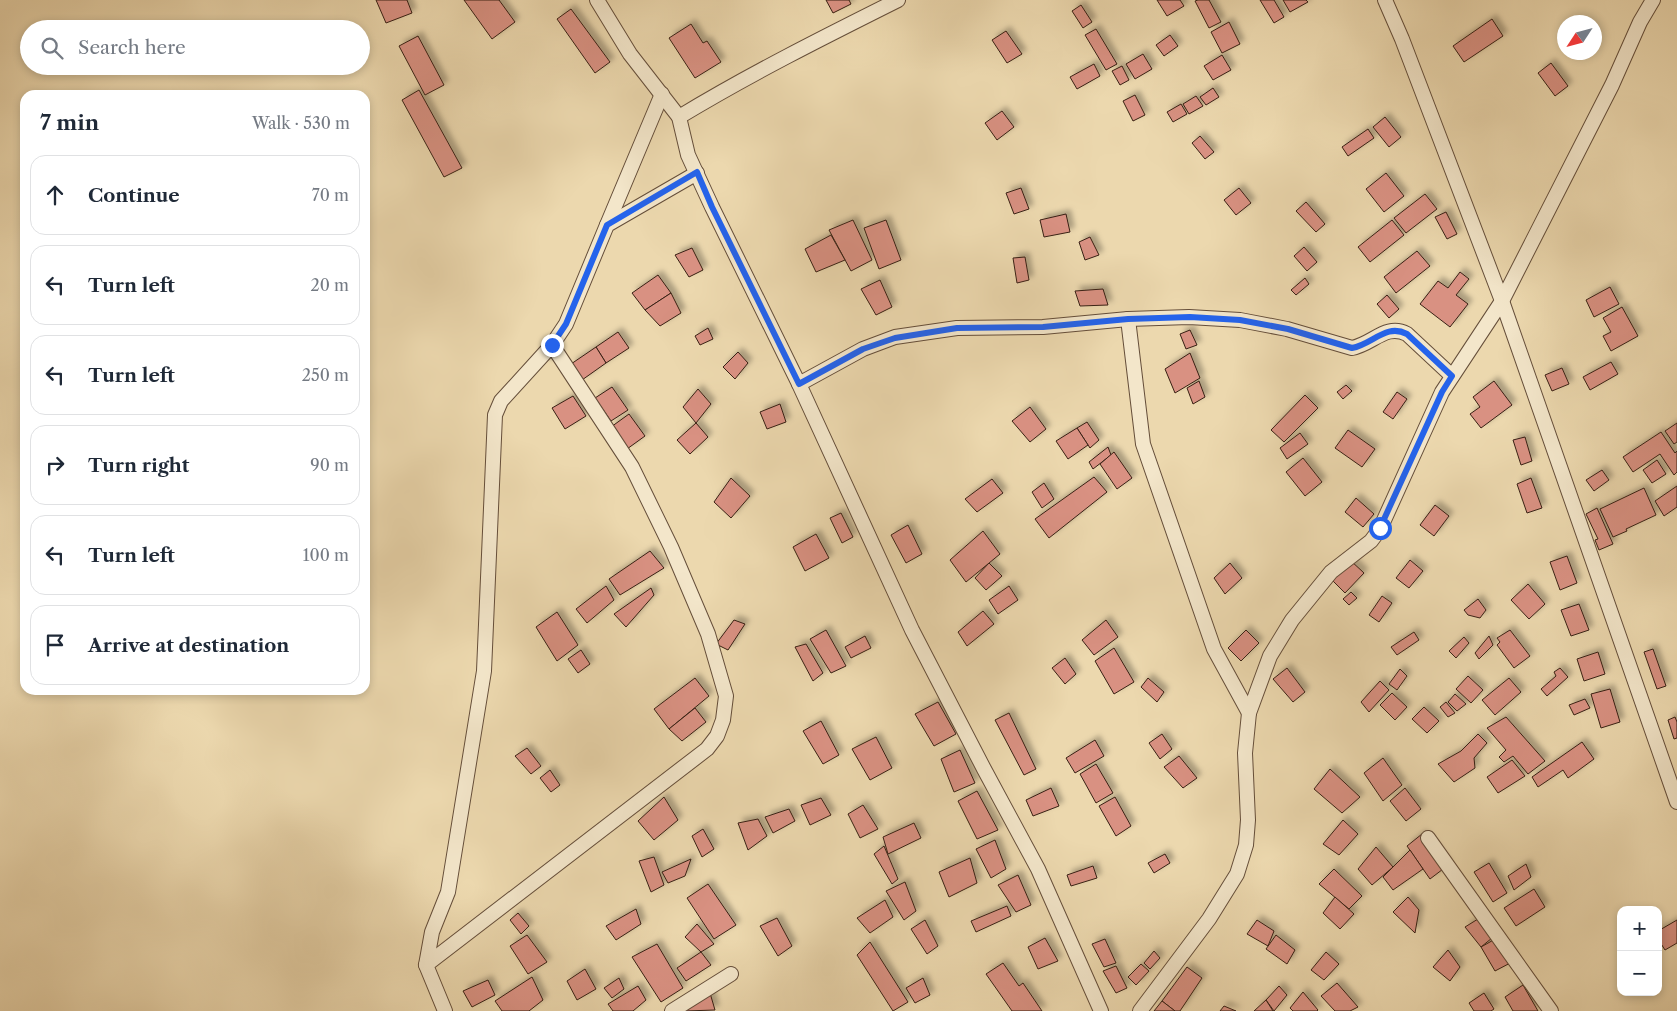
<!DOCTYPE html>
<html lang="en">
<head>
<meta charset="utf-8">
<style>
	body { margin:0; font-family:"Libre Caslon Text",serif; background:#f2f2f3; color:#1f2937 }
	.controls { position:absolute; right:15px; bottom:15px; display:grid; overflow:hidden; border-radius:10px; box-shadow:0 2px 8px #0003 }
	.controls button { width:45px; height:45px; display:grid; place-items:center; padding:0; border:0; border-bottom:1px solid #e0e1e3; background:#fff; color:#1f2937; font:25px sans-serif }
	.compass { position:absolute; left:1557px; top:15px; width:45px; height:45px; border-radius:50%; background:#fff; box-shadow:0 2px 8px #0003; rotate:234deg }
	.stop { position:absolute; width:15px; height:15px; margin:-11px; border:4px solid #2563eb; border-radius:50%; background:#fff }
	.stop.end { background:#2563eb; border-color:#fff; box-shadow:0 1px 5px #0008 }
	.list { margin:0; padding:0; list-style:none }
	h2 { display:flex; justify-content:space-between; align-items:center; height:65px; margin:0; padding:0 20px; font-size:21px }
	h2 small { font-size:16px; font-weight:400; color:#747a83 }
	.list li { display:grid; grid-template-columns:32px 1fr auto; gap:15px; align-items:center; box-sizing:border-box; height:80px; margin:0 10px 10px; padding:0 10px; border:1px solid #e0e1e3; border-radius:15px }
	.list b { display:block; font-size:19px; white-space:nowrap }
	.list em { font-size:16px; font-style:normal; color:#747a83 }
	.icon { flex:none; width:28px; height:28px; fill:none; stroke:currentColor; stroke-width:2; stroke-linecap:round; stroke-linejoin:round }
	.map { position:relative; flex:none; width:1677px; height:1011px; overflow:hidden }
	.search { position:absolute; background:#fff; box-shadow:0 2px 8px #0003; left:20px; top:20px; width:350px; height:55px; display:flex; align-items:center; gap:12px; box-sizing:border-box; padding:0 18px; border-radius:28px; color:#747a83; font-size:19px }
	.panel { position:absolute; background:#fff; box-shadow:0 2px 8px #0003; left:20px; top:90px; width:350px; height:605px; border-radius:15px }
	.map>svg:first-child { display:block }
	.building { fill:#d99182; stroke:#382014; filter:url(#shadow) }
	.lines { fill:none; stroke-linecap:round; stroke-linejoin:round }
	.street-casing { stroke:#654e3a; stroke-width:16 }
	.street { stroke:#f3e6ca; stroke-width:14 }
	.route { stroke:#2563eb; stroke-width:6 }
</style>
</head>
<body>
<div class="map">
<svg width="1677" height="1011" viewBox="0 0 1677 1011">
	<defs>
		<filter id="shadow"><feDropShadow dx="4.5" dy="-4.5" stdDeviation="2.5" flood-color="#0004"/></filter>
	</defs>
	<rect width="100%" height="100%" fill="#ecd8ae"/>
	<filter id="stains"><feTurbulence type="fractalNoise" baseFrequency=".004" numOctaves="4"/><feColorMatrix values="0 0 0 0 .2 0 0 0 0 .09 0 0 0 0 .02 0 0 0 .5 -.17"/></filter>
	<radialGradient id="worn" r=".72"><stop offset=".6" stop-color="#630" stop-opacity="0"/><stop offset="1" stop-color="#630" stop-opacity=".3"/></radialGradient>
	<g class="building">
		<polygon points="376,0 407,0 412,13 386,23"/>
		<polygon points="464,0 499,0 515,22 492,39"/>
		<polygon points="826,0 849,0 851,4 833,13"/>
		<polygon points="1157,0 1180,0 1184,6 1167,16"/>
		<polygon points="1198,0 1209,0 1221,22 1209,28 1195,1"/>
		<polygon points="1260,0 1274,0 1284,17 1274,23"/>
		<polygon points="1283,0 1306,0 1308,2 1290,12"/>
		<polygon points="1081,5 1092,22 1083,28 1072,11"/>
		<polygon points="571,9 610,62 595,73 557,19"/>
		<polygon points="1492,19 1503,36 1464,62 1453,46"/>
		<polygon points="1229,22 1240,44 1222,53 1211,32"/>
		<polygon points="691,24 703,43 707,41 721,62 695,78 669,38"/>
		<polygon points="1096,29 1117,64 1106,70 1085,35"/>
		<polygon points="1006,31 1022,54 1007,63 992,40"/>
		<polygon points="1170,35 1178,46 1164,56 1156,45"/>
		<polygon points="418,36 444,85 425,95 399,46"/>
		<polygon points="1143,54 1152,69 1135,79 1126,64"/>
		<polygon points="1222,55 1231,70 1213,80 1204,66"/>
		<polygon points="1551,63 1568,86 1555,96 1538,73"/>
		<polygon points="1094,64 1100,76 1077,89 1070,77"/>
		<polygon points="1122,66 1129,80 1120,85 1112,71"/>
		<polygon points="1213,88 1219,97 1206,105 1200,97"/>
		<polygon points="419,90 462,168 444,177 402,100"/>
		<polygon points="1135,95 1145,115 1133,121 1123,101"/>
		<polygon points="1196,96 1203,106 1189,114 1183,104"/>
		<polygon points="1181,104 1187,114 1173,122 1167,112"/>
		<polygon points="1002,111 1014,127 997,140 985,123"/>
		<polygon points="1385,117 1401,137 1389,147 1373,127"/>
		<polygon points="1368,129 1374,138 1348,156 1342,147"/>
		<polygon points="1200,136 1214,152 1205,159 1192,143"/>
		<polygon points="1386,173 1404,196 1384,212 1366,189"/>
		<polygon points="1021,188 1029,209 1014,214 1006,193"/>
		<polygon points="1239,188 1251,203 1236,215 1224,200"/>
		<polygon points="1425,194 1437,209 1406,233 1394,218"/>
		<polygon points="1306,202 1325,224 1316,232 1296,211"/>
		<polygon points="1446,212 1457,234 1447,239 1435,217"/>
		<polygon points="1066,214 1070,232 1044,237 1040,220"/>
		<polygon points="853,220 872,260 851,271 829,230"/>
		<polygon points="886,220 901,260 879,269 864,228"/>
		<polygon points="1392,220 1404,235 1370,262 1358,247"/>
		<polygon points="831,235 845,260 816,272 805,249"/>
		<polygon points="1090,237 1099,255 1085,260 1079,242"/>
		<polygon points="1304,247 1317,262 1307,271 1294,256"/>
		<polygon points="692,248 703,270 689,277 675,255"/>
		<polygon points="1417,251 1430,266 1396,293 1384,277"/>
		<polygon points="1025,257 1029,280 1017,283 1013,258"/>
		<polygon points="1460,272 1469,279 1456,295 1468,304 1450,327 1420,304 1438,281 1448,288"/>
		<polygon points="658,275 671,293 645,310 632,293"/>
		<polygon points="1305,278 1309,284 1296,295 1291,290"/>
		<polygon points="880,280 892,307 876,315 861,289"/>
		<polygon points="1610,287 1619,304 1594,317 1586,300"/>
		<polygon points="1103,289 1108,305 1080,306 1075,291"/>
		<polygon points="671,293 681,313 660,326 645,310"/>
		<polygon points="1387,295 1399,309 1389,318 1377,304"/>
		<polygon points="1622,307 1638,336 1611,351 1603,336 1611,332 1603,318"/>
		<polygon points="708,328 713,339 700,345 695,336"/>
		<polygon points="1190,330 1197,345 1186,349 1180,334"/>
		<polygon points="618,332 629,348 606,363 596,347"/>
		<polygon points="596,347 606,363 582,380 571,364"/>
		<polygon points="738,352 748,363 735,379 723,367"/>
		<polygon points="1190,353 1200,378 1175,393 1165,369"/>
		<polygon points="1611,362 1618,374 1590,390 1583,377"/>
		<polygon points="1562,368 1569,384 1552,391 1545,375"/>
		<polygon points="1199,381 1205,397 1193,404 1187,388"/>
		<polygon points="1494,381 1512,405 1481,428 1470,414 1480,407 1473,397"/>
		<polygon points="1346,385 1352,391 1343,399 1337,392"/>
		<polygon points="612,387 628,410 611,421 595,398"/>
		<polygon points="698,389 711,404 696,423 683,407"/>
		<polygon points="1397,392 1407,399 1393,419 1383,412"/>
		<polygon points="1305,395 1318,408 1284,442 1271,430"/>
		<polygon points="573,396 586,416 565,429 552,408"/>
		<polygon points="780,404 786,422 767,429 760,412"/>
		<polygon points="1030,407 1046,429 1030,442 1012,421"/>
		<polygon points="629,414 645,436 627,449 611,427"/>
		<polygon points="1087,422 1099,440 1090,448 1077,428"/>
		<polygon points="696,423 708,437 690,454 677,440"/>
		<polygon points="1677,423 1677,442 1674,444 1665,431"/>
		<polygon points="1077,428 1088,445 1068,459 1056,441"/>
		<polygon points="1348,430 1375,449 1362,467 1335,448"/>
		<polygon points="1661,432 1675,453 1677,451 1677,472 1674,475 1660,454 1633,472 1623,457"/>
		<polygon points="1300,433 1308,444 1287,459 1280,448"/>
		<polygon points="1525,437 1532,461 1521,465 1513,440"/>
		<polygon points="1108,447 1111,455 1093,469 1089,462"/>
		<polygon points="1114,452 1132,478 1117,489 1100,464"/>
		<polygon points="1303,458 1322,482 1305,496 1286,472"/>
		<polygon points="1657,460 1666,474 1652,483 1643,470"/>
		<polygon points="1602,470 1609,480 1594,491 1586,480"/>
		<polygon points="1094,477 1107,492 1049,538 1035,519"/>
		<polygon points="731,478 750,496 731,518 714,502"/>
		<polygon points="1531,478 1542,508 1527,513 1517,484"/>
		<polygon points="992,479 1003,493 977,512 965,499"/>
		<polygon points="1044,483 1054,499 1042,508 1032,492"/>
		<polygon points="1677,486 1677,507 1664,516 1655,501"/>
		<polygon points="1644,488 1656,515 1626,529 1627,531 1613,537 1600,509"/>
		<polygon points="1356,498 1374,514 1363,527 1345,512"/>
		<polygon points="1435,505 1449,516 1434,536 1420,525"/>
		<polygon points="1597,508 1613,544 1599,550 1595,540 1598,539 1586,514"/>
		<polygon points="841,513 853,537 842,543 830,518"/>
		<polygon points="908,525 922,554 906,563 891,535"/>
		<polygon points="983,531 1000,554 966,582 950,560"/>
		<polygon points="816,534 829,558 805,571 793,547"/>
		<polygon points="650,551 664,568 620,595 609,579"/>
		<polygon points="1567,556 1577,583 1560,590 1550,562"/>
		<polygon points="1350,560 1364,573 1345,593 1331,579"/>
		<polygon points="1410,560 1423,571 1409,588 1396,578"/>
		<polygon points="989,563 1002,576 986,590 975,578"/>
		<polygon points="1230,563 1242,578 1225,594 1214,578"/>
		<polygon points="1528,584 1545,604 1529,619 1511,600"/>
		<polygon points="606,586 614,600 587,623 576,609"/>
		<polygon points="1009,586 1018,600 998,614 989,600"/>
		<polygon points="651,588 654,595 626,627 614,614"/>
		<polygon points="1351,592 1357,598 1349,605 1343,599"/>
		<polygon points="1382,596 1392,603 1379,622 1369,615"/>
		<polygon points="1478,599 1486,610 1480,618 1468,615 1464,610"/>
		<polygon points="1579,604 1589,630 1571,636 1561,610"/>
		<polygon points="983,611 994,624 967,646 958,632"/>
		<polygon points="557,612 578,645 557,661 536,627"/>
		<polygon points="734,620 745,624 728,650 716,644"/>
		<polygon points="1106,620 1118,637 1094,655 1082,640"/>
		<polygon points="826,630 846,666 831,673 810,639"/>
		<polygon points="1246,630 1259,643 1241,661 1228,648"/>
		<polygon points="1510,630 1530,656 1514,668 1497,645 1500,642 1497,638"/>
		<polygon points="1414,632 1419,640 1397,655 1391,647"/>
		<polygon points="865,636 871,648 851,658 845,647"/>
		<polygon points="1489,636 1493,645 1479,659 1475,653"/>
		<polygon points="1464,637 1469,643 1456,658 1449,651"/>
		<polygon points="806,644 823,673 813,681 795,647"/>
		<polygon points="1114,648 1134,682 1114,694 1095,661"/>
		<polygon points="1653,649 1666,686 1657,689 1644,652"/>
		<polygon points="581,650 590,664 578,673 568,659"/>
		<polygon points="1598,652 1605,674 1584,681 1577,659"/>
		<polygon points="1065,658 1076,674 1065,684 1052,668"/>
		<polygon points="1287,668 1305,692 1293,702 1273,679"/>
		<polygon points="1560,668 1568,677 1547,696 1541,689 1556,676 1554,672"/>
		<polygon points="1400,669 1407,676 1397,690 1389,684"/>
		<polygon points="1468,676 1483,690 1471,703 1456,689"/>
		<polygon points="695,678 709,696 669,729 654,709"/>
		<polygon points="1148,678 1164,692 1157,702 1141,687"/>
		<polygon points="1509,678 1521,692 1495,715 1482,700"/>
		<polygon points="1380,681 1389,690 1369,712 1361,702"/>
		<polygon points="1610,689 1620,722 1601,728 1591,694"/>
		<polygon points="1392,693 1407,707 1395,720 1380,705"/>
		<polygon points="1455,694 1466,704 1457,711 1448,702"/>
		<polygon points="1585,699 1590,708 1574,715 1569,705"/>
		<polygon points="938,702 956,734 934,746 915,714"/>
		<polygon points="1446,702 1455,713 1448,717 1440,707"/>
		<polygon points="1424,707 1439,721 1427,733 1412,719"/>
		<polygon points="695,708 706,722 682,741 669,729"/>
		<polygon points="1009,713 1036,769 1024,775 995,720"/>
		<polygon points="1506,717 1545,761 1528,774 1513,756 1504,762 1499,757 1506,750 1487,728"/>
		<polygon points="1675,717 1677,722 1677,738 1674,739 1668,720"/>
		<polygon points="821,721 839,755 823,764 803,731"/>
		<polygon points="1162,734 1172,749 1160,759 1149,743"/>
		<polygon points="1478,734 1487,743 1474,758 1475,768 1454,782 1438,764 1461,751"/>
		<polygon points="876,737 892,768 870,780 852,749"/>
		<polygon points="1095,740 1104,756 1075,773 1066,758"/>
		<polygon points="1582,742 1594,759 1568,778 1563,770 1538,787 1532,777"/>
		<polygon points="527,748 541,766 531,774 515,756"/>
		<polygon points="960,750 975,783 954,792 941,759"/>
		<polygon points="1179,756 1197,778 1183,788 1164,767"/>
		<polygon points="1383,758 1402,785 1383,801 1364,773"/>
		<polygon points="1512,760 1525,776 1498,793 1487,777"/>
		<polygon points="1096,764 1113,793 1096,803 1080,774"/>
		<polygon points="1330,769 1360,797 1342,813 1314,789"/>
		<polygon points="550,770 560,785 551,792 540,778"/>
		<polygon points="1051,788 1059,806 1033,816 1026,800"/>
		<polygon points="1405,788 1421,809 1406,821 1390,801"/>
		<polygon points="977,791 998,830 977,839 958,801"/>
		<polygon points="664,797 678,820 654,840 638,821"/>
		<polygon points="1115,797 1131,826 1116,836 1099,806"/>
		<polygon points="821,798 831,815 810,825 801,805"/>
		<polygon points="863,805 878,829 860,838 848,814"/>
		<polygon points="789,809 795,821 773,833 765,817"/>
		<polygon points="758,819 767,836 748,850 738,823"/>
		<polygon points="1343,820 1358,834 1339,855 1323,844"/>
		<polygon points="914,823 921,838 888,854 883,837"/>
		<polygon points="703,829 714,849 702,857 692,836"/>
		<polygon points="1422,834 1447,866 1430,879 1407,846"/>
		<polygon points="995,840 1006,869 991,878 976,849"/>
		<polygon points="884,846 898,879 892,884 874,854"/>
		<polygon points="1376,847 1393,867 1372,885 1358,869"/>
		<polygon points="1410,850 1423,869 1393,890 1383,877"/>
		<polygon points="1165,854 1170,863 1154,873 1148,863"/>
		<polygon points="654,857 664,885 651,892 639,861"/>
		<polygon points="970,858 977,883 949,897 939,872"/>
		<polygon points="691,859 685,876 668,883 662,872"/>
		<polygon points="1489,863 1507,893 1493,902 1474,872"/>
		<polygon points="1526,864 1531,877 1514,890 1508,876"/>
		<polygon points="1093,866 1097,878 1071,886 1067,875"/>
		<polygon points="1334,869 1362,896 1349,909 1319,884"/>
		<polygon points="1018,875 1031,905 1016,912 998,885"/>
		<polygon points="905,882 916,911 904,920 886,891"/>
		<polygon points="708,884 736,925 714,939 687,898"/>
		<polygon points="1534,889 1545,907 1516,926 1504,908"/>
		<polygon points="1335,897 1354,914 1340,929 1323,913"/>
		<polygon points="1408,897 1419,910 1415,933 1393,912"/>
		<polygon points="885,900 893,917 870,933 857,918"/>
		<polygon points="1007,906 1011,916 976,932 971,921"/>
		<polygon points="636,909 641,924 616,940 606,926"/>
		<polygon points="518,913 529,926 521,934 510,920"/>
		<polygon points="777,918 792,946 778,956 760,926"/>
		<polygon points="1478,919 1492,938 1481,947 1465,927"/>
		<polygon points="925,920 938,946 927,954 911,929"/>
		<polygon points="1257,920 1274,931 1268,946 1247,934"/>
		<polygon points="1677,920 1677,943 1665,950 1658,939 1658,931"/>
		<polygon points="697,924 714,944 701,952 685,937"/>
		<polygon points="527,935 547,962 528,974 510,946"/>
		<polygon points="1276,935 1295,950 1287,964 1266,949"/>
		<polygon points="1045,938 1058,961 1038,969 1028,947"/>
		<polygon points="1497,938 1514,961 1495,971 1481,947"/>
		<polygon points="1105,939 1116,963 1104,967 1092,944"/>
		<polygon points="870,942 908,1002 893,1011 857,955"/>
		<polygon points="657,944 683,988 661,1002 632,957"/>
		<polygon points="1448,950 1460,967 1450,981 1433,967"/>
		<polygon points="1154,951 1160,958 1150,969 1144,963"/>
		<polygon points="701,952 711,965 686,981 677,968"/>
		<polygon points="1326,952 1339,964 1324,980 1311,970"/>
		<polygon points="1003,963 1019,986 1023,983 1042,1011 1012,1011 986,974"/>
		<polygon points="1141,964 1149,971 1136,985 1128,977"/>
		<polygon points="1116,966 1127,988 1116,993 1103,971"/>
		<polygon points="1187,967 1202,978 1180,1011 1175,1011 1162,1001"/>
		<polygon points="585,969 596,989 577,1000 567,981"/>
		<polygon points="532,977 543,1000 529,1011 502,1011 495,1001"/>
		<polygon points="619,978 624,989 612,998 604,988"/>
		<polygon points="923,978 930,995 915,1003 906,988"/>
		<polygon points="488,980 495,995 472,1007 463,991"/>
		<polygon points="1337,983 1358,1007 1350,1011 1335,1011 1321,996"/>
		<polygon points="1523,985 1538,1011 1513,1011 1505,997"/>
		<polygon points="638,986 646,1000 633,1011 613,1011 608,1004"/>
		<polygon points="1279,986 1287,995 1274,1011 1266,1000"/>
		<polygon points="1303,992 1318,1010 1317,1011 1293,1011 1290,1008"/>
		<polygon points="710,993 715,1010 685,1011"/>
		<polygon points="1484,993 1494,1009 1491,1011 1474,1011 1469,1003"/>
		<polygon points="1266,1000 1273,1011 1254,1011"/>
		<polygon points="1162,1001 1175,1011 1154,1011"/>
		<polygon points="1224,1006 1236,1011 1220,1011"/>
	</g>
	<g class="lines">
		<g class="street-casing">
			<g id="street">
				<polyline points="597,0 630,54 679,117 688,155 712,207 799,384 912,630 984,769 1038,869 1101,1011"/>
				<polyline points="1385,0 1402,39 1502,301 1677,802"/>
				<path d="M679 117C750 74 824 37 898 0"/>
				<polyline points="607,225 662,94"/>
				<polyline points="1128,319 1143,444 1214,649 1249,713"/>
				<path d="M799 384 863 349 895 337 957 328 1043 327 1128 319 1189 317 1240 320 1287 329 1352 348C1373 344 1386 323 1407 334L1452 376"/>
				<polyline points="1428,838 1551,1011"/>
				<polyline points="426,965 432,932 448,892 484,671 495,415 501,401 552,345 566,324 607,225 697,173"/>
				<polyline points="445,1011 426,965 707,749 717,736 723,720 726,696 708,634 671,547 632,467 552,345"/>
				<polyline points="672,1011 731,974"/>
				<polyline points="1140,1011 1209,919 1237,874 1246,845 1248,820 1245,753 1249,713 1270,656 1292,620 1331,572 1371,541 1380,529 1442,392 1502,301 1612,85 1640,22 1653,0"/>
			</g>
		</g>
		<use href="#street" class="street"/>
	</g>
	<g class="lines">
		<path class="route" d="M552 345 566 324 607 225 697 172 712 207 799 384 863 349 895 338 957 328 1043 327 1128 319 1190 317 1240 320 1288 329 1352 348C1373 344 1386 323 1407 334L1452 376 1442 392 1380 528"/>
	</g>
	<rect width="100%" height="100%" filter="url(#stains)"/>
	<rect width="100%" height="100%" fill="url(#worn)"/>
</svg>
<div class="controls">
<button>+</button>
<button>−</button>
</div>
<svg class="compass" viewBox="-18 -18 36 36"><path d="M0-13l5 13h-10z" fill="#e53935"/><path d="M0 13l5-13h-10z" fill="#747a83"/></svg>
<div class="stop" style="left:1380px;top:528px"></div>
<div class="stop end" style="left:552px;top:345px"></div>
<div class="search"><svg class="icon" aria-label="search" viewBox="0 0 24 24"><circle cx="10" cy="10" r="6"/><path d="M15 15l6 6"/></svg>Search here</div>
<section class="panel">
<h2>7 min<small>Walk · 530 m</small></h2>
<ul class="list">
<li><svg class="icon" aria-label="ahead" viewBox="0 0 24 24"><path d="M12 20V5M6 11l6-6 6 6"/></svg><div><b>Continue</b></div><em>70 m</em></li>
<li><svg class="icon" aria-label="left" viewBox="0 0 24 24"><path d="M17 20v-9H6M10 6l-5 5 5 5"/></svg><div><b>Turn left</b></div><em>20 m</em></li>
<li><svg class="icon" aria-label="left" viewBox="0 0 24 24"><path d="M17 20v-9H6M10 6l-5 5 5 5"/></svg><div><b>Turn left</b></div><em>250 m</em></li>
<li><svg class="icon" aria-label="right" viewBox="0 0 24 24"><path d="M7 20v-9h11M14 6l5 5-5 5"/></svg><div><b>Turn right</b></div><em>90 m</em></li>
<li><svg class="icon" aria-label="left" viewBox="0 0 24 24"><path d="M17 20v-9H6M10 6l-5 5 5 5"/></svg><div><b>Turn left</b></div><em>100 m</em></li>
<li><svg class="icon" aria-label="arrive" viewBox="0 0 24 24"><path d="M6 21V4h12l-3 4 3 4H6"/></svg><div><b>Arrive at destination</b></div></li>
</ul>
</section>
</div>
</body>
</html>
